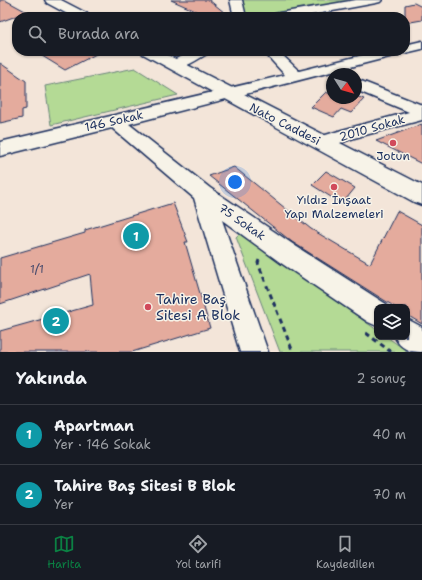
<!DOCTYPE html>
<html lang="tr">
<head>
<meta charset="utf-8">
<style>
	body { margin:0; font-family:"Shantell Sans",sans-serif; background:#242831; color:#f1f3f6 }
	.controls { position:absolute; right:12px; bottom:12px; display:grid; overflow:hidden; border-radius:8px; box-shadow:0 1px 3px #0004 }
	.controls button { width:36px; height:36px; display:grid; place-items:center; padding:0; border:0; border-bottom:1px solid #363941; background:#171b24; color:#f1f3f6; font:20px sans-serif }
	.compass { position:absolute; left:326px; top:68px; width:36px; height:36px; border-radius:50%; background:#171b24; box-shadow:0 1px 3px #0004; rotate:127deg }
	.you { position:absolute; left:235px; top:182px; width:14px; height:14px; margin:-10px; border:3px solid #fff; border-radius:50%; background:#1a73e8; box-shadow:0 0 0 6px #1a73e833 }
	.badge { display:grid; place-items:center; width:26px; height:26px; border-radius:50%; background:#0b8043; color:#fff; font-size:13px; font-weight:700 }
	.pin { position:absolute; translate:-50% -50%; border:2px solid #fff; box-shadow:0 1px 4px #0006 }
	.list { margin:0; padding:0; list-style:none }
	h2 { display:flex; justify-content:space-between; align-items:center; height:52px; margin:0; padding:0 16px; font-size:17px }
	h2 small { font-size:13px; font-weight:400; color:#9ea1a6 }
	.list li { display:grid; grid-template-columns:26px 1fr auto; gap:12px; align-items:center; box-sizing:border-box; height:60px; padding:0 16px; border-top:1px solid #363941 }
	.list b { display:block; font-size:15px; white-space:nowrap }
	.list p { margin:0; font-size:13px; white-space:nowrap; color:#9ea1a6 }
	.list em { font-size:13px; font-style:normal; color:#9ea1a6 }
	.icon { flex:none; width:22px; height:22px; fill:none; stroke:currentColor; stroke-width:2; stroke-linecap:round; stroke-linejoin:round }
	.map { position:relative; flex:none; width:422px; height:352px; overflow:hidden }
	.search { position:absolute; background:#171b24; box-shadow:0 1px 3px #0004; left:12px; right:12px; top:12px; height:44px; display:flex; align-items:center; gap:10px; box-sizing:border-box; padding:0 14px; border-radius:16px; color:#9ea1a6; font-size:15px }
	.sheet { height:172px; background:#171b24 }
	nav { display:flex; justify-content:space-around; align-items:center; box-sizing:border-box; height:56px; border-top:1px solid #363941; background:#171b24; font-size:11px; color:#9ea1a6 }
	nav a { display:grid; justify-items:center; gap:2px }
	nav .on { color:#0b8043 }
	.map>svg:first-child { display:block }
	.green { fill:#b4da95; stroke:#68847a }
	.building { fill:#e4ab9d; stroke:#1b2f5e }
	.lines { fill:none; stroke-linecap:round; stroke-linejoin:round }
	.minor-casing { stroke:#1b2f5e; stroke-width:3 }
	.major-casing { stroke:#1b2f5e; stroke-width:3 }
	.path { stroke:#1b2f5e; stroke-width:3; stroke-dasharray:5 4; stroke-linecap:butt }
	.minor { fill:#f7f3e8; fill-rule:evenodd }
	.major { fill:#f7f3e8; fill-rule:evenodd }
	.poi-dot { fill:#d1495b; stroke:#f7f3e8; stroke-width:1.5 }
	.labels { text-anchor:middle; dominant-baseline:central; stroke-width:3; stroke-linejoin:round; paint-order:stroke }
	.street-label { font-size:12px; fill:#1b2f5e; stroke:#f7f3e8 }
	.poi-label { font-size:12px; fill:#1b2f5e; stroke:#f7f3e8 }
	.near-number-label { font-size:12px; fill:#4d4e6e }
	.near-poi-label { font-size:14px; fill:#1b2f5e; stroke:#f7f3e8; text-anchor:start }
</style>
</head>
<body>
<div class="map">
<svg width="422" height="352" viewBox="0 0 422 352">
	<rect width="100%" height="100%" fill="#f3e5d9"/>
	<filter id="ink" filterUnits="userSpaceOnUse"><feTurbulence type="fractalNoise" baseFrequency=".025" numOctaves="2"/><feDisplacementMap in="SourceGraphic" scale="8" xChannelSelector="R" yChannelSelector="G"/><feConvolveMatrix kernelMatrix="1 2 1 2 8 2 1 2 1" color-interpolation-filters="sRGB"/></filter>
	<g filter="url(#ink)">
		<g class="green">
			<polygon points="243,0 348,0 350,1 270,17 246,17"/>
			<polygon points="135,68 178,95 51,125 45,86"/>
			<polygon points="239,234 243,235 377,330 377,337 387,337 408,352 280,352 236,237"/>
		</g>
		<g class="building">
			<polygon points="0,0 5,0 27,12 0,22"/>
			<polygon points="171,0 209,0 230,17 209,17"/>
			<polygon points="414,3 422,7 422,20 405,23 405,5"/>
			<polygon points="34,51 102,51 65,70"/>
			<polygon points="0,63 26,81 26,109 22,110 22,118 0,123"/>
			<polygon points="326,92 330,94 332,92 332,98 356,98 356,96 364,99 351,113 341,109 334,117 311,107"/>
			<polygon points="422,124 422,164 376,141 406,130"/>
			<polygon points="234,167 311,229 370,264 397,211 422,225 422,324 407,315 407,307 395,307 292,242 209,176"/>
			<polygon points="326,171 355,188 342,204 312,185"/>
			<polygon points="173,203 188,242 185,242 210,328 132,352 0,352 0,331 93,305 90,274 0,304 0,258 85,233 85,230"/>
		</g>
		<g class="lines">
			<g class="minor-casing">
				<g id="minor">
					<polygon points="230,0 242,0 246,17 234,17"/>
					<polygon points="356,0 382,0 380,2 376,3 300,17 273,17 275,14 279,13"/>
					<polygon points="422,41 422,49 405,53 402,52 401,54 129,124 210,188 297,247 386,304 388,307 377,307 377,326 368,322 281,263 222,220 268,352 240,352 194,198 112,128 0,156 0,142 285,75 263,51 278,51 299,71 379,51 405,51 405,45"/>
					<path d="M191 51H209L207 54C196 60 182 71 170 68L168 65 170 62Z"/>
					<polygon points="356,79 422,105 422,120 354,138 323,149 316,148 314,143 316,138 342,130 409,112 356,90"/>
					<path d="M407 319 422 327V352C410 352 400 349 395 337H407Z"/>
				</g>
			</g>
			<g class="major-casing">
				<g id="major">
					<polygon points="45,0 61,0 88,14 90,17 73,17 47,3"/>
					<polygon points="140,51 160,51 422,185 422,205 414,202 143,54"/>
				</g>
			</g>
			<g class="path">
				<polyline points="259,260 258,263 293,352"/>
				<polyline points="366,333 391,352"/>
			</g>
			<use href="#minor" class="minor"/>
			<use href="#major" class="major"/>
		</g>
	</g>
	<g class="poi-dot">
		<circle cx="393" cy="143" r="4"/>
		<circle cx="334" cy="187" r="4"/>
		<circle cx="148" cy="307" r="4"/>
	</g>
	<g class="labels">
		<g class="street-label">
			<text transform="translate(114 121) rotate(-13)">146 Sokak</text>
			<text transform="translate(285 124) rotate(27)">Nato Caddesi</text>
			<text transform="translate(372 128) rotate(-16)">2010 Sokak</text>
			<text transform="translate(242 222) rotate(35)">75 Sokak</text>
		</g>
		<g class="poi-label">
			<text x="393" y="156">Jotun</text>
			<text x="334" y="200">Yıldız İnşaat<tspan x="334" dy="14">Yapı Malzemeleri</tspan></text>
		</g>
		<g class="near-number-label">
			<text x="37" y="269">1/1</text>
		</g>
		<g class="near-poi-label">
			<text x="156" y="299">Tahire Baş<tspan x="156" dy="16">Sitesi A Blok</tspan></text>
		</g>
	</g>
</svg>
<div class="controls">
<button><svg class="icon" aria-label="layers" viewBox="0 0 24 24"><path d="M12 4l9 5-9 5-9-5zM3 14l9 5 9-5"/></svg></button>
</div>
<svg class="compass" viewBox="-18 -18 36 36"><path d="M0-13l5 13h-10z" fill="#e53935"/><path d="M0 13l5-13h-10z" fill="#9ea1a6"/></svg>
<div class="you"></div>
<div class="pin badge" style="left:136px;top:236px;background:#0f9aa8">1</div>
<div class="pin badge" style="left:56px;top:321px;background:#0f9aa8">2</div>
<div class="search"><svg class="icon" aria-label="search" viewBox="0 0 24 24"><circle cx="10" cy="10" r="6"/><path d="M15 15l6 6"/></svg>Burada ara</div>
</div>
<section class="sheet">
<h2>Yakında<small>2 sonuç</small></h2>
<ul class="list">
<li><span class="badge" style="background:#0f9aa8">1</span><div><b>Apartman</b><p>Yer · 146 Sokak</p></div><em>40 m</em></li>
<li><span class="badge" style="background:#0f9aa8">2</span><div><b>Tahire Baş Sitesi B Blok</b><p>Yer</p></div><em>70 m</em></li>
</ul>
</section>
<nav>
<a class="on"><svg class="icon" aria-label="map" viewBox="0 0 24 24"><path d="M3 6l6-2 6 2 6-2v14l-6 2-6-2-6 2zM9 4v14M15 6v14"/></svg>Harita</a>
<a><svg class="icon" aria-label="directions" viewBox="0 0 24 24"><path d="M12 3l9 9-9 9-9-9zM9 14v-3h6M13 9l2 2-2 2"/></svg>Yol tarifi</a>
<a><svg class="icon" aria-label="saved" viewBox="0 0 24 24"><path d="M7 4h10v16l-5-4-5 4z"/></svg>Kaydedilen</a>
</nav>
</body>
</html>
